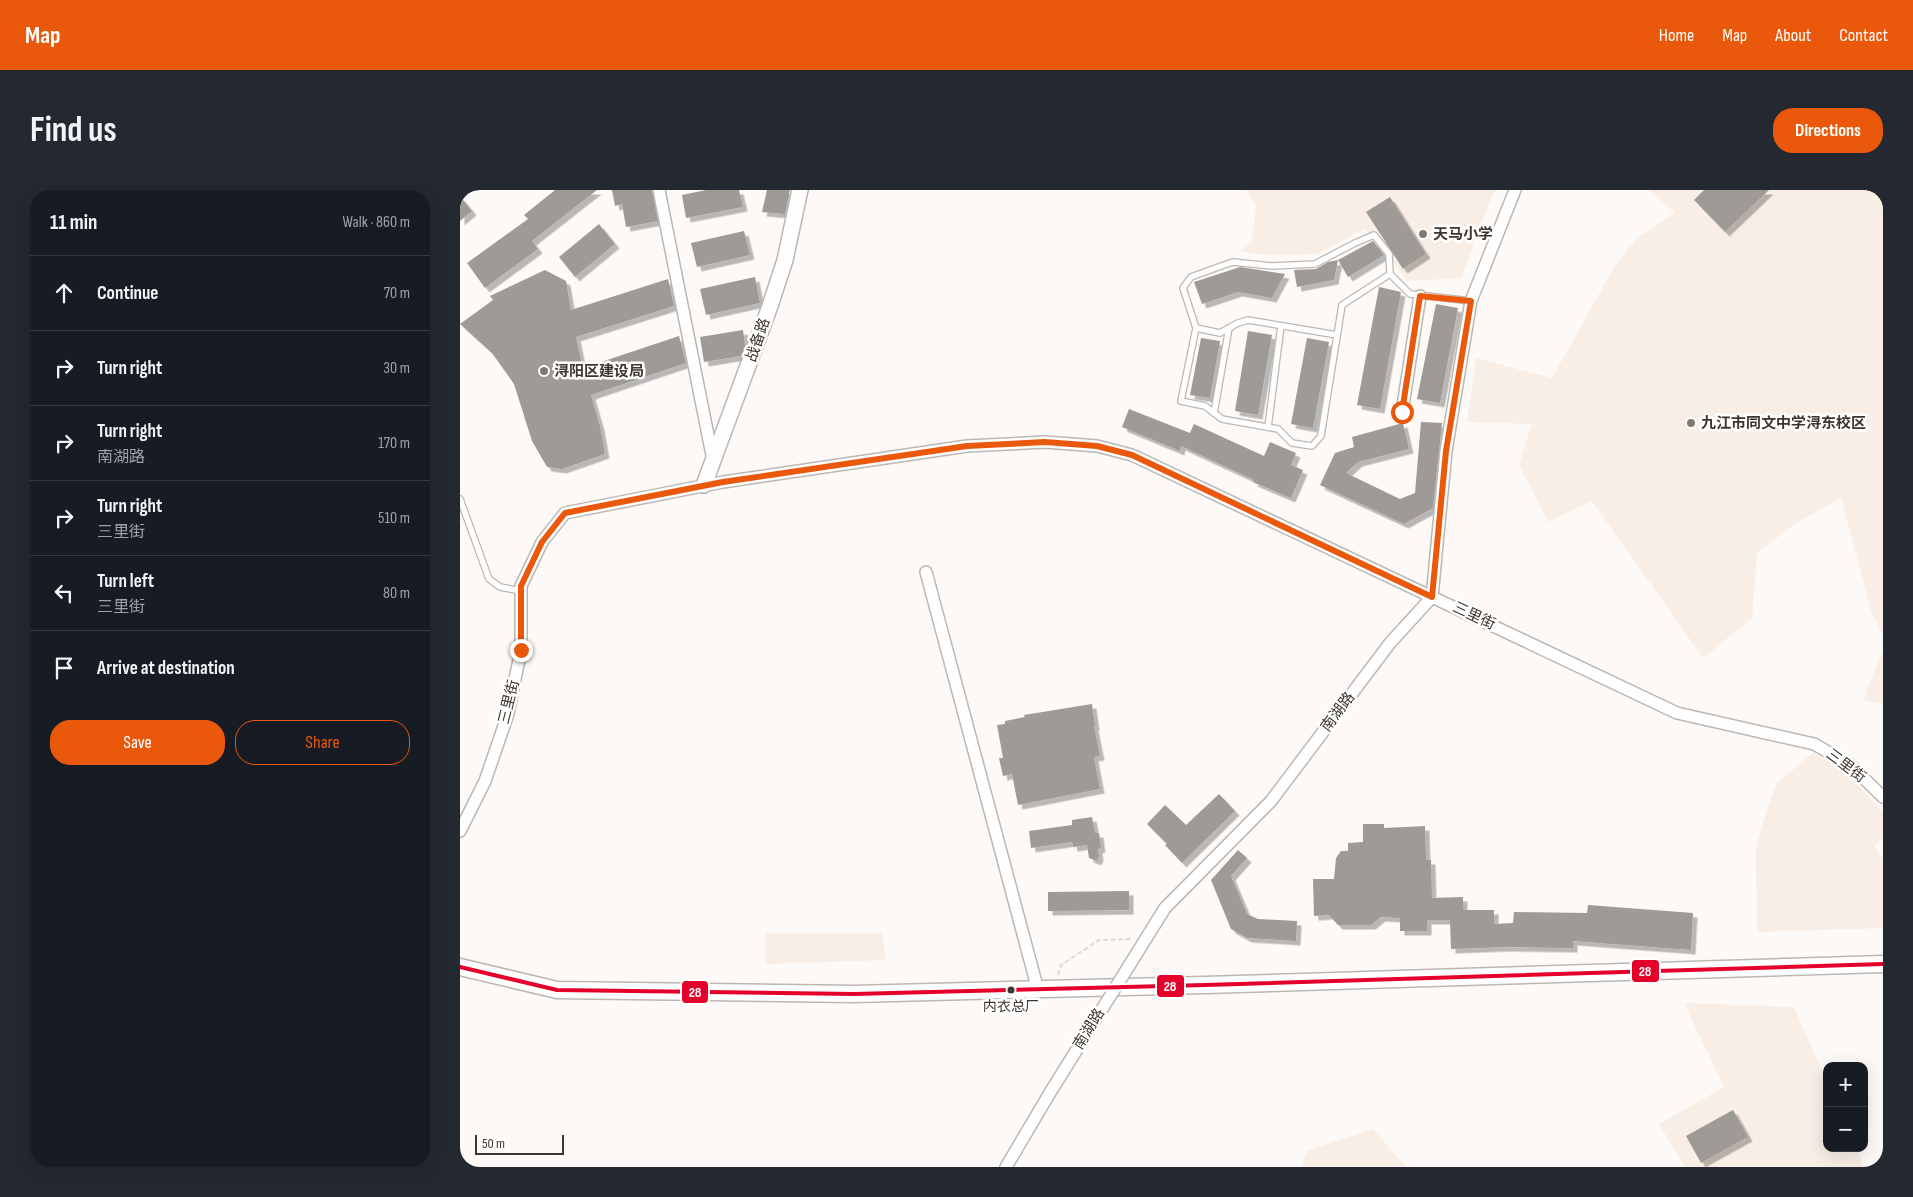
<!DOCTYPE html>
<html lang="en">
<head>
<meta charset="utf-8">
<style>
	body { margin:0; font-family:"Sofia Sans Condensed","Noto Sans SC",sans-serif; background:#242831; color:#f1f3f6 }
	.controls { position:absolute; right:15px; bottom:15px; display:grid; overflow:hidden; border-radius:10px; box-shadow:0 5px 20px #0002 }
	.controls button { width:45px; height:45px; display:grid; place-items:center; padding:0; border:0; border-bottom:1px solid #363941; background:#171b24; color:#f1f3f6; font:25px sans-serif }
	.scale { position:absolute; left:15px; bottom:12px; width:89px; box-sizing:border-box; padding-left:5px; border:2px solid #3d362e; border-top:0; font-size:14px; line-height:18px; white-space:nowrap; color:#3d362e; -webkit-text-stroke:4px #fff; paint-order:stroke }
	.stop { position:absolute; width:15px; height:15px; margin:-11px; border:4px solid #ea580c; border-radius:50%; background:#fff }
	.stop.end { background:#ea580c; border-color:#fff; box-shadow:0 1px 5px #0008 }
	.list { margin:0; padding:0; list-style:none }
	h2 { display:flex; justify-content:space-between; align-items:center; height:65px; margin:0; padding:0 20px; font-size:21px }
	h2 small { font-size:16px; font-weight:400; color:#9ea1a6 }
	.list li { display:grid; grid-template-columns:32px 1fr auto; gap:15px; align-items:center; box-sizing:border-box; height:75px; padding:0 20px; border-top:1px solid #363941 }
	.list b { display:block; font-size:19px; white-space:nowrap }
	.list p { margin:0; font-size:16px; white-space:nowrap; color:#9ea1a6 }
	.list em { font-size:16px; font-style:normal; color:#9ea1a6 }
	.actions { display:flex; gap:10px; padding:15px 20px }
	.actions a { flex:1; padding:11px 0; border:1px solid #ea580c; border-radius:20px; text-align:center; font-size:18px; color:#ea580c }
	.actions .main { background:#ea580c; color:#fff }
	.icon { flex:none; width:28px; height:28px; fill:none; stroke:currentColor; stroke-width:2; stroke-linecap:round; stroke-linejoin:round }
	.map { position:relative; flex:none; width:1423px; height:977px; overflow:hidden; border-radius:20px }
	header { display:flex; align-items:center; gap:30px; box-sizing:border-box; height:70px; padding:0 25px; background:#ea580c; color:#fff }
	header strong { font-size:24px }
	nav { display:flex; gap:28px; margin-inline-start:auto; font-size:18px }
	.intro { display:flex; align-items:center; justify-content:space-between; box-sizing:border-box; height:120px; padding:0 30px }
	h1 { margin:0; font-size:35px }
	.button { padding:12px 22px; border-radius:20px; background:#ea580c; color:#fff; font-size:18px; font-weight:700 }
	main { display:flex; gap:30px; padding:0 30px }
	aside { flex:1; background:#171b24; border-radius:20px; box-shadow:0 5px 20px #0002 }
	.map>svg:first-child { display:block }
	.built { fill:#f8eee5 }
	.building { fill:#9e9a96; filter:url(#shadow) }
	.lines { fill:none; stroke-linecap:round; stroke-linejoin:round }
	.service-casing { stroke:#bcb7b3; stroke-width:8 }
	.minor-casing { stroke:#bcb7b3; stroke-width:14 }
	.tertiary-casing { stroke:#bcb7b3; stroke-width:18 }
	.secondary-casing { stroke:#bcb7b3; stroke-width:19 }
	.path { stroke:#dcdad9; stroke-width:2; stroke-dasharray:5 2.5; stroke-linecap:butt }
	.service { stroke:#fffefe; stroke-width:5.5 }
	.minor { stroke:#fffefe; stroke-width:11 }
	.tertiary { stroke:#fffefe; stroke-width:15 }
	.secondary { stroke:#fffefe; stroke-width:16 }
	.minor-bridge-casing { stroke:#bcb7b3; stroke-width:14; stroke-linecap:butt }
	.minor-bridge { stroke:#fffefe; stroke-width:11 }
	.bus-1-casing { stroke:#fff; stroke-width:8 }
	.bus-1 { stroke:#e4002b; stroke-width:4 }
	.route { stroke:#ea580c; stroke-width:6 }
	.poi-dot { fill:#807a74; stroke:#fff; stroke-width:2 }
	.bus-dot { fill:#3d362e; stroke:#fff; stroke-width:2 }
	.labels { text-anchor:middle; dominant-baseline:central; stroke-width:5; stroke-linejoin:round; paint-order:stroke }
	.bus-label { font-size:14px; fill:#3d362e; stroke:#fff }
	.poi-label { font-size:15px; font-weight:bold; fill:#3d362e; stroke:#fff; text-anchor:start }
	.street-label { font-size:15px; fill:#3d362e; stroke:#fff }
	.line-badge { stroke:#fff; stroke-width:2 }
	.badge-label { font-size:14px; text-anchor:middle; font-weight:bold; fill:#fff }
</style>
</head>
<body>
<header>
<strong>Map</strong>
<nav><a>Home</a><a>Map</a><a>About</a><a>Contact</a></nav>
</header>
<div class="intro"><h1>Find us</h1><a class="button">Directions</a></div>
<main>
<aside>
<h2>11 min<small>Walk · 860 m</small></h2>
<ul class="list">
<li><svg class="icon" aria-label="ahead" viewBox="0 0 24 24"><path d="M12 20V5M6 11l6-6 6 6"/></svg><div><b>Continue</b></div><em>70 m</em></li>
<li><svg class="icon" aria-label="right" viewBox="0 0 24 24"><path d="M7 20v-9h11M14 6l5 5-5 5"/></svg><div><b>Turn right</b></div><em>30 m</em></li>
<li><svg class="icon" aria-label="right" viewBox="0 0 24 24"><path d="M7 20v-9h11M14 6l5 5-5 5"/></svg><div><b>Turn right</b><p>南湖路</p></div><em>170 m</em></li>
<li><svg class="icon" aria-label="right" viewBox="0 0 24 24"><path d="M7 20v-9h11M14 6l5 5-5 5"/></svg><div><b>Turn right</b><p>三里街</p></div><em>510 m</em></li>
<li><svg class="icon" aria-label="left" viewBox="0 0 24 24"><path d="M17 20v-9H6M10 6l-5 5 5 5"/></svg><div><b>Turn left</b><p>三里街</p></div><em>80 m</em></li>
<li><svg class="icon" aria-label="arrive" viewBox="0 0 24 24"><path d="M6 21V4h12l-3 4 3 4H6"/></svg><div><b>Arrive at destination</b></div></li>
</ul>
<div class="actions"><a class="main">Save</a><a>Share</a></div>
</aside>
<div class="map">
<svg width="1423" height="977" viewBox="0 0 1423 977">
	<defs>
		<filter id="shadow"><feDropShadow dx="4.5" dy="4.5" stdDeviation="0" flood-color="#0004"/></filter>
	</defs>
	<rect width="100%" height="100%" fill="#fcf9f7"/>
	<g class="built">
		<polygon points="786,0 1035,0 1019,38 1002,88 948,91 905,39 857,64 805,65 780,61 792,49 796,16"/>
		<polygon points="1189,0 1423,0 1423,445 1411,421 1381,307 1332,336 1297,363 1292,428 1243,468 1132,311 1088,332 1059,275 1072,234 1007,232 1016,168 1092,188 1152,81 1176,49 1215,23"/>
		<polygon points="1423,461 1423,514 1404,511 1408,496"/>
		<polygon points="1353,563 1374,575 1395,592 1423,622 1423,649 1414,656 1423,669 1423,738 1297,742 1296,658 1308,616 1316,594"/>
		<polygon points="306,743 422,743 426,770 305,774"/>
		<polygon points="1224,813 1334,817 1367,893 1367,958 1396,958 1404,977 1225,977 1199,934 1264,897"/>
		<polygon points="913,939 946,977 841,977 848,960"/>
	</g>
	<g class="building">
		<polygon points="95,0 137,0 72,51 78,59 25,98 7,73 68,29 64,25"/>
		<polygon points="152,0 192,0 198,31 166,37 162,14 155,16"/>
		<polygon points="246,0 279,0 283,17 226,28 222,5"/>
		<polygon points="307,0 330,0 325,24 302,22"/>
		<polygon points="1244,0 1309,0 1265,42 1234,10"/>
		<polygon points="0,6 12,21 0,31"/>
		<polygon points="930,7 966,64 943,79 906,22"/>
		<polygon points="139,34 155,54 115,87 99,67"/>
		<polygon points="284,41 290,65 237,77 231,53"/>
		<polygon points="913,51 924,65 888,87 878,70"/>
		<polygon points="878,70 874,90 837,97 834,80 856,79 868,72"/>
		<polygon points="780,77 825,84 812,108 778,102 742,114 734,92"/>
		<polygon points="85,80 106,91 111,120 208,89 214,116 116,147 123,178 219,146 226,173 131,205 140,236 145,264 102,279 87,277 72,251 54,194 32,163 0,134 33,110 30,106"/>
		<polygon points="295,87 300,113 246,125 240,99"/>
		<polygon points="919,97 941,102 920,219 897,215"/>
		<polygon points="976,114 998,118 980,213 957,209"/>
		<polygon points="283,140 285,156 281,166 244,172 240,147"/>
		<polygon points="788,141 812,145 798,225 775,221"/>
		<polygon points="741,148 760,151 750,208 730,205"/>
		<polygon points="847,148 869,152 853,238 831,234"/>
		<polygon points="669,219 730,243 734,234 804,266 810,252 836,263 831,275 843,280 831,308 793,292 794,290 721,256 720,261 662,237"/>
		<polygon points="961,232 982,233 973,318 944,334 860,295 875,263 894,257 892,247 943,233 949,259 898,272 886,283 940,309 955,303"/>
		<polygon points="632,514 635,536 634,536 640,566 634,567 640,599 558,615 552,584 543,586 539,568 543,568 537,535 545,534 545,531 565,527 564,525"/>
		<polygon points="759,604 775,621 722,673 705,655 707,654 687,634 705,615 726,635"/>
		<polygon points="632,627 635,643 639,643 641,658 638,659 639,666 637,671 629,668 627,655 613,657 612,652 571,658 569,641 612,635 612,630"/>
		<polygon points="903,634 924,634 924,638 965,636 966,670 971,670 972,708 1003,707 1003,720 1034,720 1034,734 1053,733 1054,722 1127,723 1128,715 1233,723 1231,760 1113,751 1113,758 1047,757 991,759 990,730 967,730 967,741 940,741 940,728 921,727 911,735 878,735 869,725 854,726 853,689 874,689 876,668 881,661 888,661 888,653 903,652"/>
		<polygon points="778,660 787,668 771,686 787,724 798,729 837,731 836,751 787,748 771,739 751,690"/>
		<polygon points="669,701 669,720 588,721 588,702"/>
		<polygon points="1273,920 1288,947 1241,973 1226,946"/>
	</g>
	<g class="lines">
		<g class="service-casing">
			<g id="service">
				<polyline points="930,84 882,115 861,246 852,256 832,253 818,239 762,229 745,216 721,211 736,138 723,98 731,87 764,75 773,72 812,76 855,74 895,53 914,45 929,64 930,84 950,104 1011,111"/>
				<polyline points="736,138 760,143 778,133 788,130 877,145"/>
				<polyline points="754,223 769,138"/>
				<polyline points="808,237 821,136"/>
				<polyline points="0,309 29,389 40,397 61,401"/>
			</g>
		</g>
		<g class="minor-casing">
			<g id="minor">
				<polyline points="199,0 253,270"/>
				<polyline points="942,222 960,106"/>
				<polyline points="466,382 578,800"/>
				<polyline points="0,641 25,591 48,524 61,460 61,396 82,352 105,323 263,292 507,256 585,252 637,256 672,265 1217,523 1354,554 1389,574 1423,607"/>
				<polyline points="705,718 811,611 930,453 972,407 986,261 1011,111 1055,0"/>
				<polyline points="546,977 591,901"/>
			</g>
		</g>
		<g class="tertiary-casing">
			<polyline id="tertiary" points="244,295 310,116 325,70 340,0"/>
		</g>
		<g class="secondary-casing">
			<polyline id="secondary" points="0,777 97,800 394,804 745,795 1423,774"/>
		</g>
		<polyline class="path" points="598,785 601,775 639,750 673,749"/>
		<use href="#service" class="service"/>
		<use href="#minor" class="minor"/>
		<use href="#tertiary" class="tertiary"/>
		<use href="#secondary" class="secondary"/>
		<g class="minor-bridge-casing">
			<polyline id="minor-bridge" points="591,901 705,718"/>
		</g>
		<use href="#minor-bridge" class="minor-bridge"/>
		<g class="bus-1-casing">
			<polyline id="bus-1" points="0,777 97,800 394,804 745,795 1423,774"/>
		</g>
		<use href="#bus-1" class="bus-1"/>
	</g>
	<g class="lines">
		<polyline class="route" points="61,460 61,396 82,352 105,323 263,292 507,256 585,252 637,256 672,265 972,407 986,261 1011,111 960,106 942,222"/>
	</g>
	<g class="poi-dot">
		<circle cx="963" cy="44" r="5"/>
		<circle cx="84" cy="181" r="5"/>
		<circle cx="1231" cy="233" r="5"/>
	</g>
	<circle class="bus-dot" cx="551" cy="800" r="4.5"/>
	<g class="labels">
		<g class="bus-label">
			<text x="551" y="816">内衣总厂</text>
		</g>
		<g class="poi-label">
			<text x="973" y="44">天马小学</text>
			<text x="94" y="181">浔阳区建设局</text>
			<text x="1241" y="233">九江市同文中学浔东校区</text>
		</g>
		<g class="street-label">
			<text transform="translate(298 150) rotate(-71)">战备路</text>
			<text transform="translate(1014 426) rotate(25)">三里街</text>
			<text transform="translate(49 512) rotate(-76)">三里街</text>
			<text transform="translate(878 522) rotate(-53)">南湖路</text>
			<text transform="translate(1386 576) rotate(37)">三里街</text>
			<text transform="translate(629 839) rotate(-58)">南湖路</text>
		</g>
	</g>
	<g class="line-badge">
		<rect x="1171" y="769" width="29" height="24" rx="5" fill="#e4002b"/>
		<rect x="696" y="784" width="29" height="24" rx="5" fill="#e4002b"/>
		<rect x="221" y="790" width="28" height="24" rx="5" fill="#e4002b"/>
	</g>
	<g class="badge-label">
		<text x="1185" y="786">28</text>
		<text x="710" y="801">28</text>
		<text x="235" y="807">28</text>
	</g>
</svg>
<div class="controls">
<button>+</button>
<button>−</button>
</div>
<div class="scale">50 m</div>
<div class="stop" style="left:942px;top:222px"></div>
<div class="stop end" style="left:61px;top:460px"></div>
</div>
</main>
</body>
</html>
